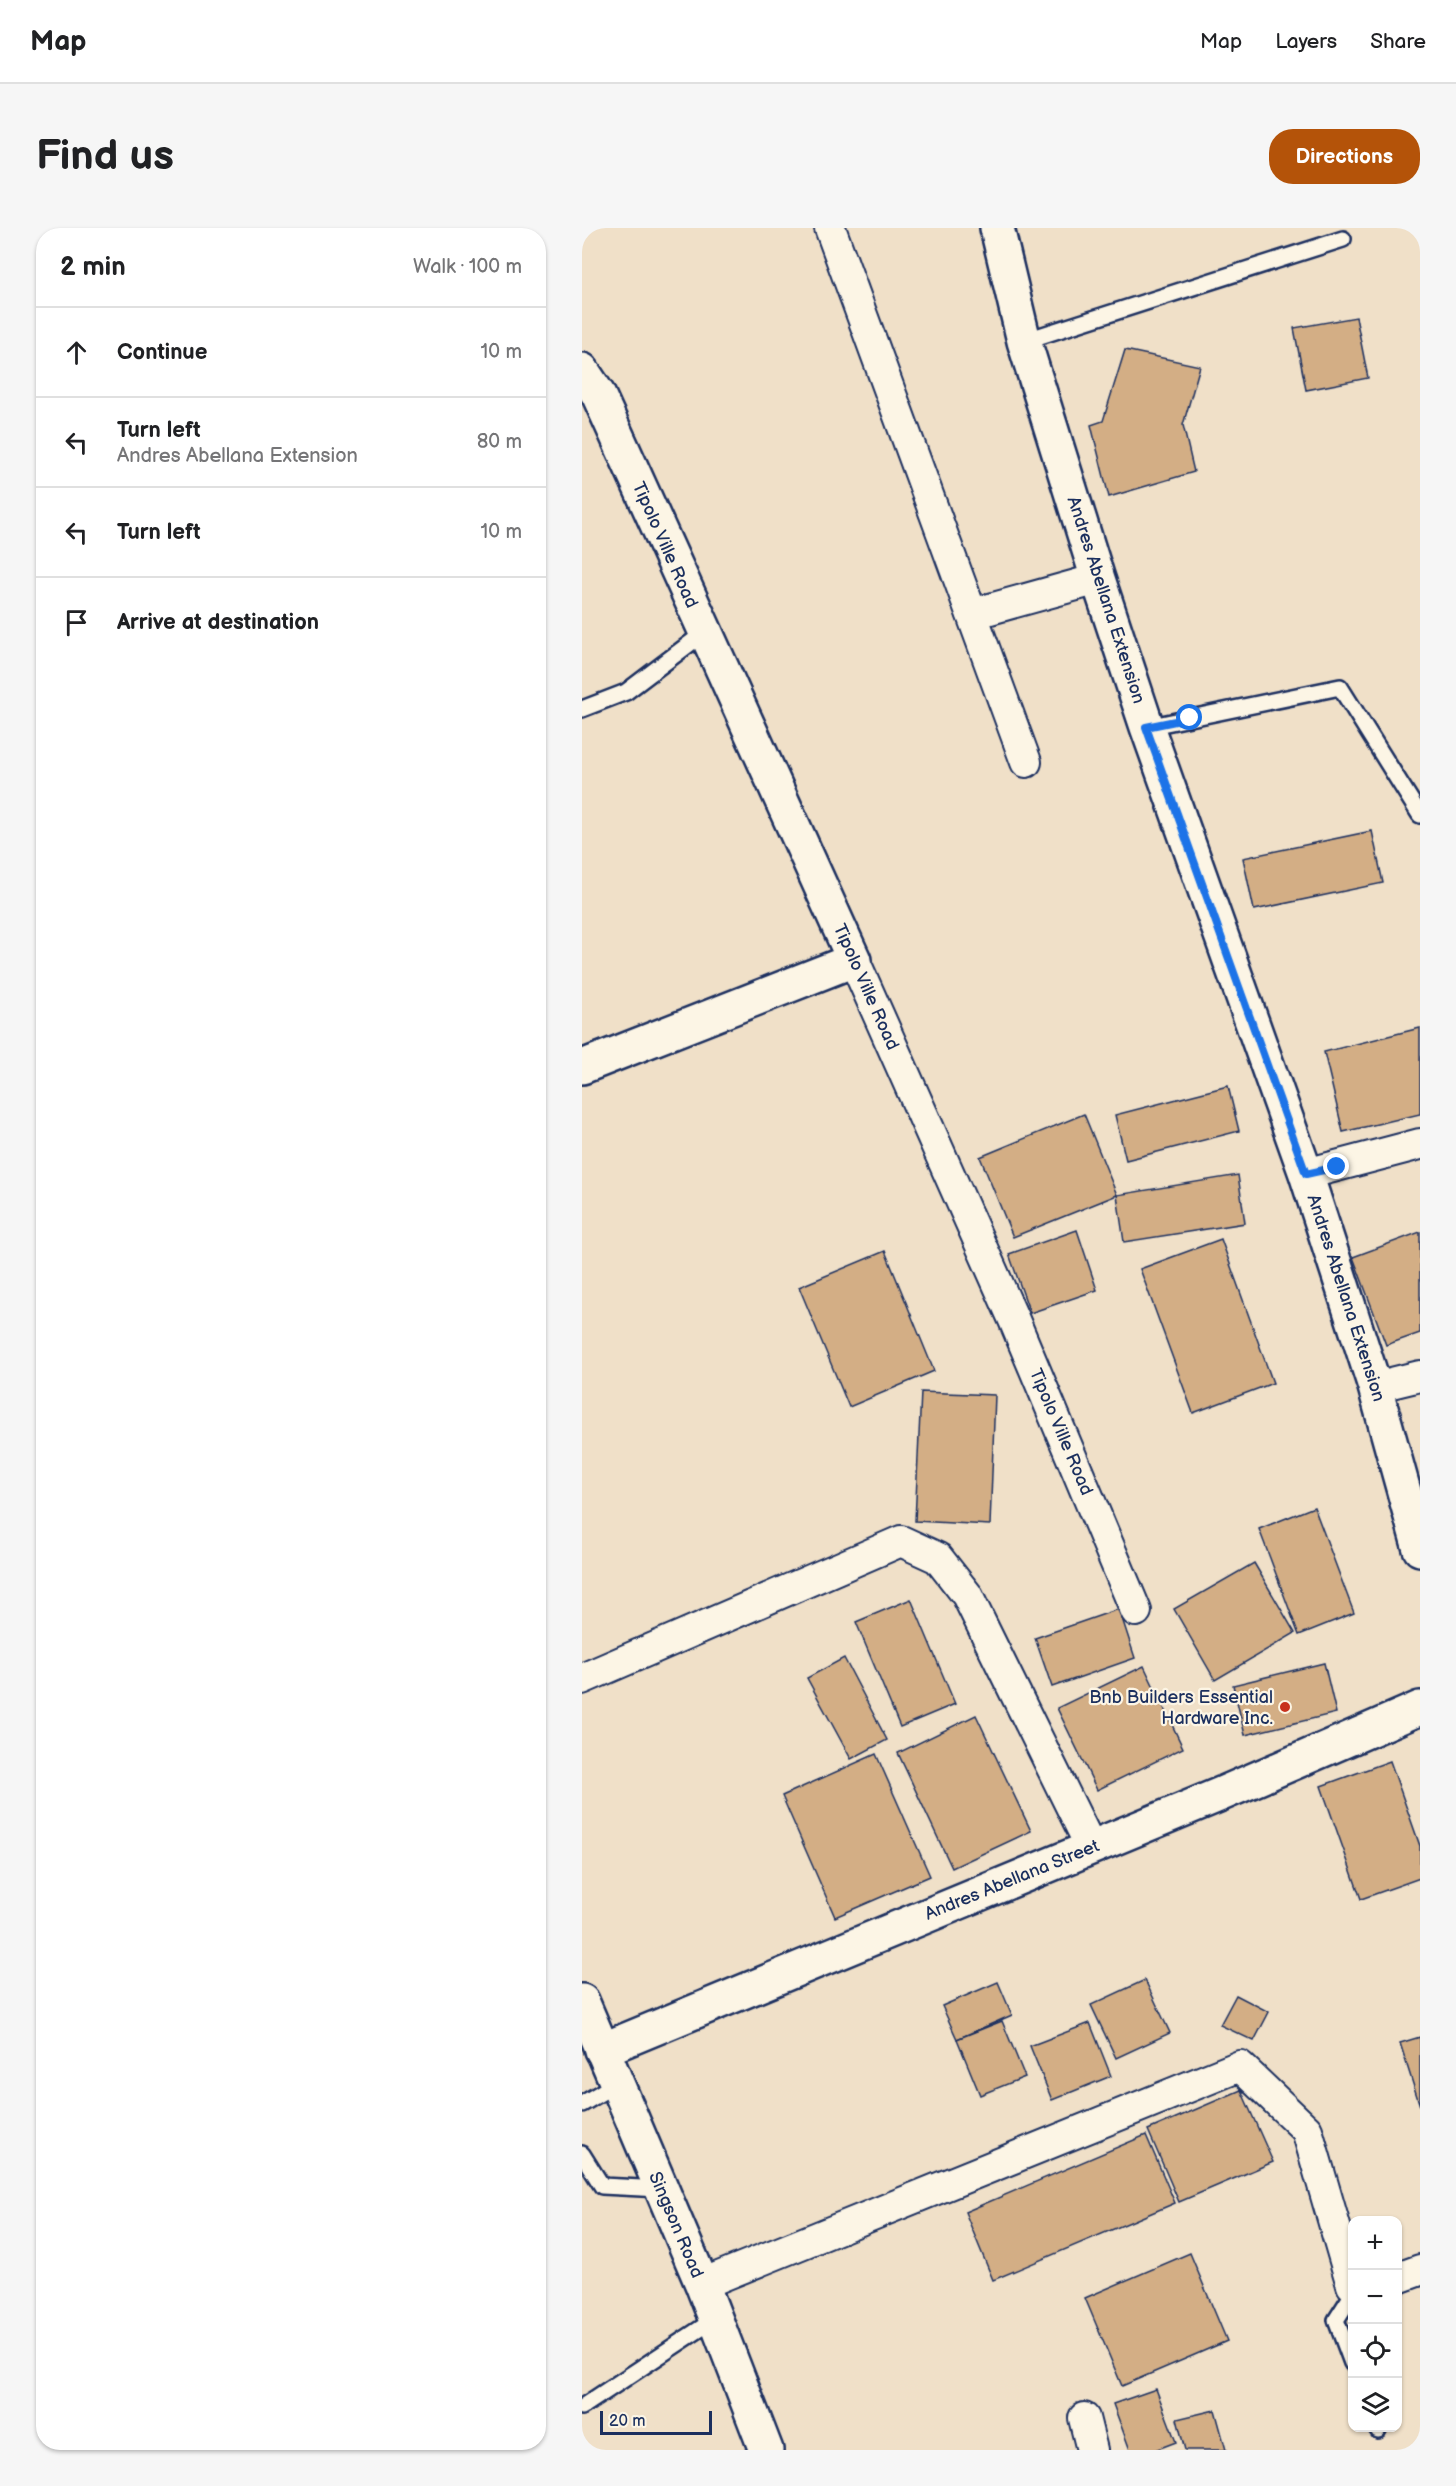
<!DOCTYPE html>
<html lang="en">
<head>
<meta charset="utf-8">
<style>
	body { margin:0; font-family:"Balsamiq Sans",sans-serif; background:#f6f6f6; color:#202124 }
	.controls { position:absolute; right:18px; bottom:18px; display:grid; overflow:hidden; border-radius:12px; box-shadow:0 2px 4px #0004 }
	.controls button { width:54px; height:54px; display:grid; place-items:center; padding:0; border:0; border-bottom:2px solid #e0e0e0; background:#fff; color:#202124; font:30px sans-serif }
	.scale { position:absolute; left:18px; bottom:15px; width:112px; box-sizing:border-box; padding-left:6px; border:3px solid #1b2f5e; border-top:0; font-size:16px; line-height:21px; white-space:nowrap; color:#1b2f5e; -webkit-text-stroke:4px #fcf5e5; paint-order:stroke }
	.stop { position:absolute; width:18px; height:18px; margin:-14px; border:4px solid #1a73e8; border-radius:50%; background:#fff }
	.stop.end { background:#1a73e8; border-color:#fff; box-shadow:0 2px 6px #0008 }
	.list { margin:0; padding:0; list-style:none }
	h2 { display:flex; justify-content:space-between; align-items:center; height:78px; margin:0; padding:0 24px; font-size:26px }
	h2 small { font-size:20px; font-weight:400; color:#757577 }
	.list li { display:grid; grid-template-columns:39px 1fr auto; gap:18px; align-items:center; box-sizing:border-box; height:90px; padding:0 24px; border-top:2px solid #e0e0e0 }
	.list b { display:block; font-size:22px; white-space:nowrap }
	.list p { margin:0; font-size:20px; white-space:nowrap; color:#757577 }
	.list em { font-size:20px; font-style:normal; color:#757577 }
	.icon { flex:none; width:33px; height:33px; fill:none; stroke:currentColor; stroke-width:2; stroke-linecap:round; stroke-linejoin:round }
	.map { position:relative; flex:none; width:838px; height:2222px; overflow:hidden; border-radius:24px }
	header { display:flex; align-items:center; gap:36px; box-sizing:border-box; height:84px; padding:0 30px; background:#fff; border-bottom:2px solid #e0e0e0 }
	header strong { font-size:28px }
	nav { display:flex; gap:33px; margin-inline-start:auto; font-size:21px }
	.intro { display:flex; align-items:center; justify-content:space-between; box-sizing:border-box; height:144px; padding:0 36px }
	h1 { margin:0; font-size:42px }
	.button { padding:15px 27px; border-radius:24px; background:#b45309; color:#fff; font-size:21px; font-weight:700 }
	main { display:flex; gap:36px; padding:0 36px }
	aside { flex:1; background:#fff; border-radius:24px; box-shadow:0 2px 4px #0004 }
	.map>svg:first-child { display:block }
	.building { fill:#d3ae85; stroke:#1b2f5e; stroke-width:1.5 }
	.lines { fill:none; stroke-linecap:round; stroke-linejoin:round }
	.service-casing { stroke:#1b2f5e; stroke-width:20 }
	.minor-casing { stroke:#1b2f5e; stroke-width:34 }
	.tertiary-casing { stroke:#1b2f5e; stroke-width:38 }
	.service { stroke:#fcf5e5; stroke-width:15 }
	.minor { stroke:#fcf5e5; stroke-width:30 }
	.tertiary { stroke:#fcf5e5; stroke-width:33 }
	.route { stroke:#1a73e8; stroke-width:8 }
	.poi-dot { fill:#c8321e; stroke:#fcf5e5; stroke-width:2 }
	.labels { text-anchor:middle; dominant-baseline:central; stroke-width:4.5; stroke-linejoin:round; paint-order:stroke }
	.street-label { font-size:18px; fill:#1b2f5e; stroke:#fcf5e5 }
	.poi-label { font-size:18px; fill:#1b2f5e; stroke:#fcf5e5; text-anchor:end }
</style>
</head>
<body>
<header>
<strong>Map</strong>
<nav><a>Map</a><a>Layers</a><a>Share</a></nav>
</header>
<div class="intro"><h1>Find us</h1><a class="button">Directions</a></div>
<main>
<aside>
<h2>2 min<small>Walk · 100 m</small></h2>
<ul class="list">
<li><svg class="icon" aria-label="ahead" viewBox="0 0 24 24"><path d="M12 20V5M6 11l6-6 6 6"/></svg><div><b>Continue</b></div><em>10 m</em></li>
<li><svg class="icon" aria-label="left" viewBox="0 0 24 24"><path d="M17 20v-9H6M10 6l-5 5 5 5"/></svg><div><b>Turn left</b><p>Andres Abellana Extension</p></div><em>80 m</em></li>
<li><svg class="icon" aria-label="left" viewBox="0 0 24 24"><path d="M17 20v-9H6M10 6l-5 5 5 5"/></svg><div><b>Turn left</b></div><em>10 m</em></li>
<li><svg class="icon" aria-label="arrive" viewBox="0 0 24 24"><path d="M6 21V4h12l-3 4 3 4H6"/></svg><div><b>Arrive at destination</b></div></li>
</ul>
</aside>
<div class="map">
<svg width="838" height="2222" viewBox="0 0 838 2222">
	<rect width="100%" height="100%" fill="#f0e0c8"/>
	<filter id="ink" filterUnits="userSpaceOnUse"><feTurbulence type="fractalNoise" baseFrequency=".0167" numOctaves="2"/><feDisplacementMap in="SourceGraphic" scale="12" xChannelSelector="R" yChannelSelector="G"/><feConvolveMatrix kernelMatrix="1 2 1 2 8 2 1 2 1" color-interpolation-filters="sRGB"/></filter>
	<g filter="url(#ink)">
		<g class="building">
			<polygon points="774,89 786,150 724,162 712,100"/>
			<polygon points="543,122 618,138 601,197 612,244 527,269 509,197 521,193"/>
			<polygon points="790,603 801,655 672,682 661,630"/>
			<polygon points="838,800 838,886 761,904 742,824"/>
			<polygon points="646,858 657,903 544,932 533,887"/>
			<polygon points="502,886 535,967 431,1009 398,929"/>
			<polygon points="656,947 663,995 542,1014 535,967"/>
			<polygon points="495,1002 515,1062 448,1085 427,1026"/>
			<polygon points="838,1004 838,1105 804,1117 771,1029"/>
			<polygon points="639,1011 691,1155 611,1185 558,1041"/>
			<polygon points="303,1023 352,1143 267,1179 217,1059"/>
			<polygon points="339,1164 413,1167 408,1297 333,1293"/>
			<polygon points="732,1279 772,1385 717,1407 677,1301"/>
			<polygon points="672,1335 713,1405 633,1452 592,1381"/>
			<polygon points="329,1371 373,1476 318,1499 274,1394"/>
			<polygon points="537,1381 553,1430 470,1459 453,1410"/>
			<polygon points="262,1430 305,1512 269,1531 225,1450"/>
			<polygon points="742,1435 754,1485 663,1507 651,1457"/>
			<polygon points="562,1438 601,1520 515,1562 475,1480"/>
			<polygon points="394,1487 449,1603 370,1640 316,1525"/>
			<polygon points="294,1526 348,1648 253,1689 200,1568"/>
			<polygon points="808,1533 838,1618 838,1650 779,1671 739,1558"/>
			<polygon points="563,1752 588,1805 534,1830 509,1777"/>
			<polygon points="416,1754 430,1787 375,1811 360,1778"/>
			<polygon points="654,1767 687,1784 672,1813 638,1797"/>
			<polygon points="420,1793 443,1849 398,1867 375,1811"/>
			<polygon points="508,1795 529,1848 470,1872 448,1818"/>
			<polygon points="838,1809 838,1878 818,1815"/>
			<polygon points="659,1862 691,1934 597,1974 566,1902"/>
			<polygon points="564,1907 593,1975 411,2052 383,1984"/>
			<polygon points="608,2025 645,2113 540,2158 503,2070"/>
			<polygon points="574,2161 594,2214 573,2222 548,2222 531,2176"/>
			<polygon points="633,2182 644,2222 603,2222 595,2191"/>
		</g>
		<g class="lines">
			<g class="service-casing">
				<g id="service">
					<polyline points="442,113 761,11"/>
					<polyline points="0,481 44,464 123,404"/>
					<polyline points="565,499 758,459 838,587"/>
					<polyline points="0,1876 35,1855"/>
					<polyline points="0,1926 20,1958 79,1961"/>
					<polyline points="770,2067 754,2092 770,2135"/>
					<polyline points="0,2179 133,2091"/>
					<polyline points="795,2200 796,2202"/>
				</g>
			</g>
			<g class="minor-casing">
				<g id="minor">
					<polyline points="248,0 444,534"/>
					<polyline points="390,386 516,351"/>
					<polyline points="272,732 432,1092 554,1383"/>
					<polyline points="724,946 838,916"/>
					<polyline points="793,1159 838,1148"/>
					<polyline points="0,1451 319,1313 356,1330 385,1367 509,1619"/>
					<polyline points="816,2050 838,2042"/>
					<polyline points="120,2056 658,1838 725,1902 770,2057"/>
					<polyline points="502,2190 510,2222"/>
				</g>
			</g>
			<g class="tertiary-casing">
				<g id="tertiary">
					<polyline points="415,0 442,113 516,351 565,499 724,946 793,1159 838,1321"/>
					<polyline points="0,142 16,166 272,732 0,839"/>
					<polyline points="0,1773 120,2056 184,2222"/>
					<polyline points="20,1822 639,1566 838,1480"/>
				</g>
			</g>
			<use href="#service" class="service"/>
			<use href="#minor" class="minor"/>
			<use href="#tertiary" class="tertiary"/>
		</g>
	</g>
	<g class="lines" filter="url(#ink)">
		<polyline class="route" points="608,490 564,499 724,946 755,939"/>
	</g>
	<circle class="poi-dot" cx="703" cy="1479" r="6"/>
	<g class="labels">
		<g class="street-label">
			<text transform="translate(83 317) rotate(66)">Tipolo Ville Road</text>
			<text transform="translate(524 372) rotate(72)">Andres Abellana Extension</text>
			<text transform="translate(284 759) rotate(66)">Tipolo Ville Road</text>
			<text transform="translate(764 1070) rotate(72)">Andres Abellana Extension</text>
			<text transform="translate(479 1204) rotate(67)">Tipolo Ville Road</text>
			<text transform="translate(430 1652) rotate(-22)">Andres Abellana Street</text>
			<text transform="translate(94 1997) rotate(67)">Singson Road</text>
		</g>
		<g class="poi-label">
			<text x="691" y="1469">Bnb Builders Essential<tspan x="691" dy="21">Hardware Inc.</tspan></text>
		</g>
	</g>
</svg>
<div class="controls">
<button>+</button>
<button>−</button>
<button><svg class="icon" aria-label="locate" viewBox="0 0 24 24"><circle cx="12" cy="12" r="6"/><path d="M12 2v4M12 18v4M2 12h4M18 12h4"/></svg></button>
<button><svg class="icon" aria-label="layers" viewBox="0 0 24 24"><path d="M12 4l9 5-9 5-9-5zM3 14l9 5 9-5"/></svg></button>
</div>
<div class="scale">20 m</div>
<div class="stop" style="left:608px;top:490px"></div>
<div class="stop end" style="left:755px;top:939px"></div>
</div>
</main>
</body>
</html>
